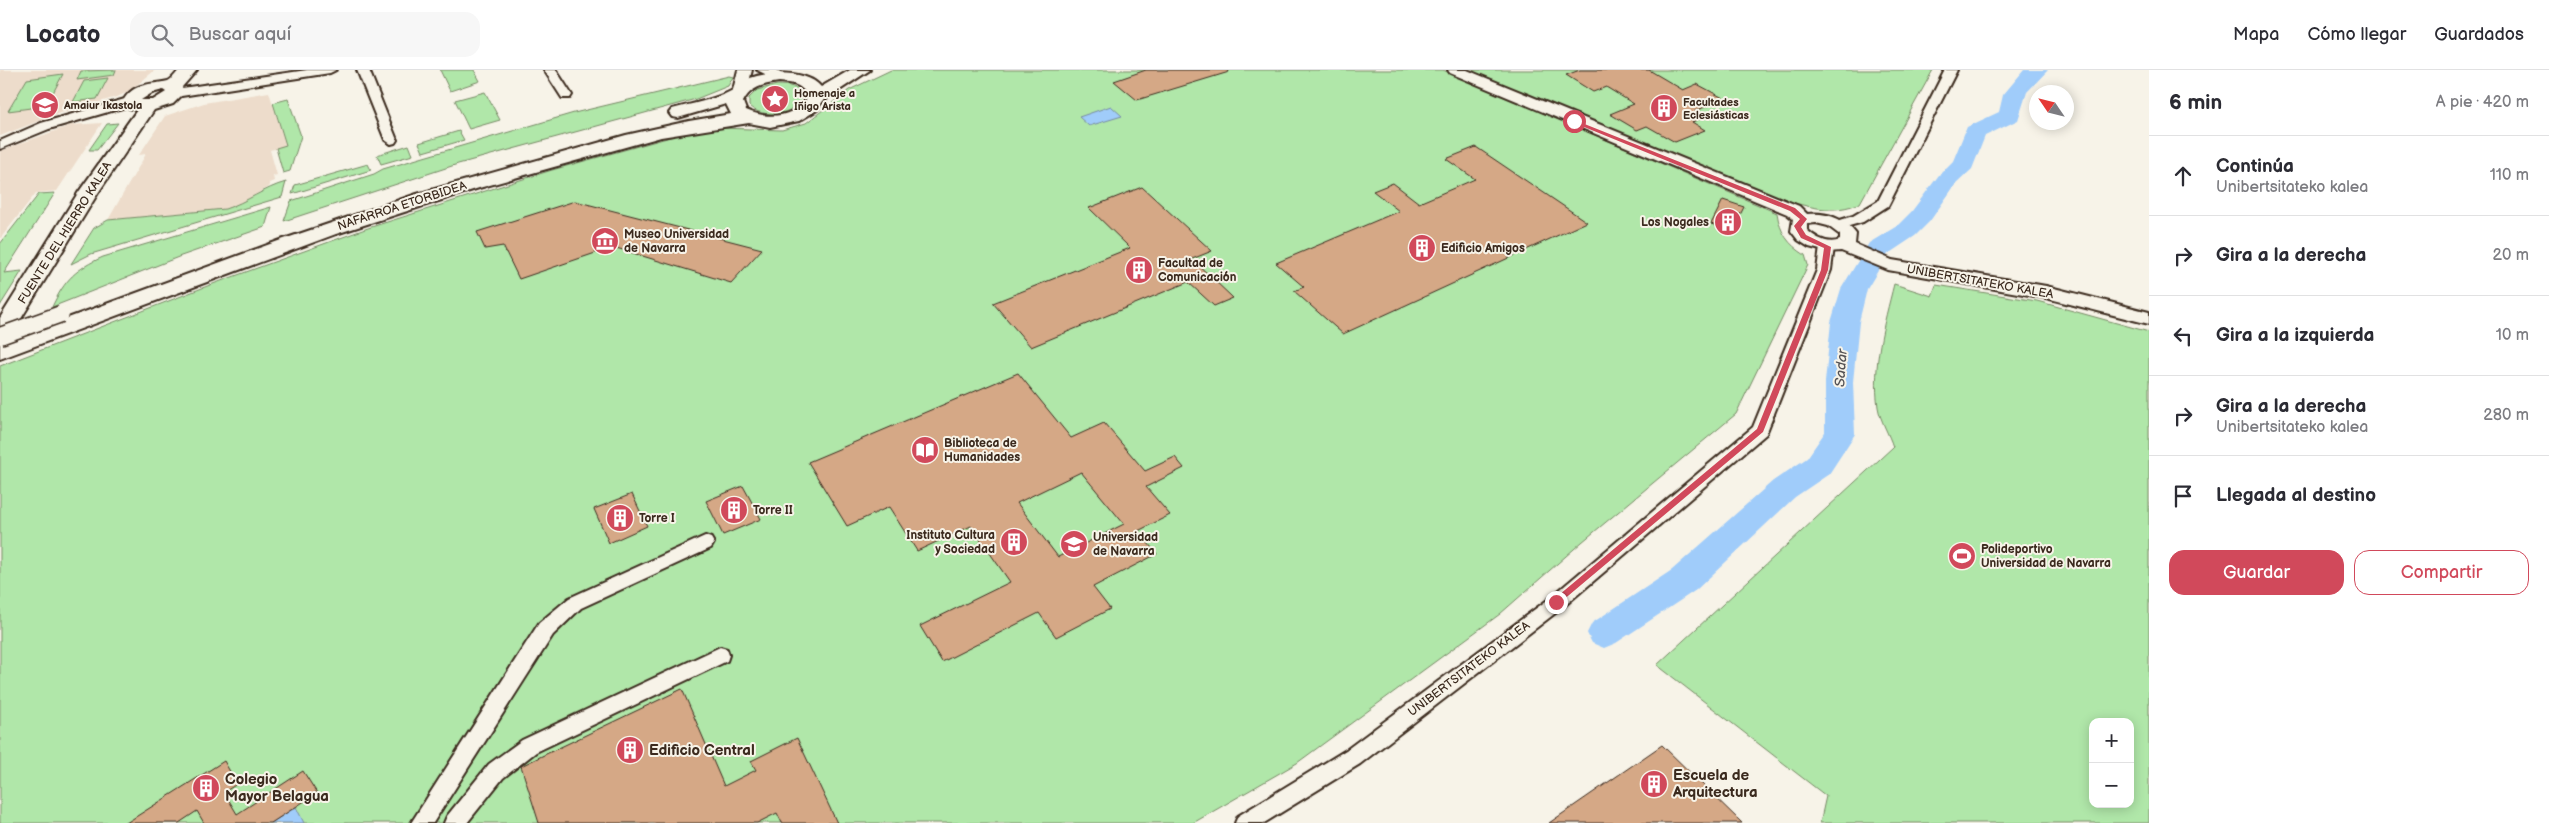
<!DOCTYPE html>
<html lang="es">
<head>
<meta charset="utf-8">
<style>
	body { margin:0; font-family:"Balsamiq Sans",sans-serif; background:#f7f7f7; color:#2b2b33 }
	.controls { position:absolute; right:15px; bottom:15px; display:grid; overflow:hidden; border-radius:10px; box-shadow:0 2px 12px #0003 }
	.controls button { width:45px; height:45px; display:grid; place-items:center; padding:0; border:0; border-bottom:1px solid #e1e1e2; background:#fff; color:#2b2b33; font:25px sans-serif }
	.compass { position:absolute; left:2029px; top:15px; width:45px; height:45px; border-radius:50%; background:#fff; box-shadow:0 2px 12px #0003; rotate:305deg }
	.stop { position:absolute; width:15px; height:15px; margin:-11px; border:4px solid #d1495b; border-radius:50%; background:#fff }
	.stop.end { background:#d1495b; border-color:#fff; box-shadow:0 1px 5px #0008 }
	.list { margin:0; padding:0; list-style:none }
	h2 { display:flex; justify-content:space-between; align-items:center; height:65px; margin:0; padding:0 20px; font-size:21px }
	h2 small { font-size:16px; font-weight:400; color:#7c7c81 }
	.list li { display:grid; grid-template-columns:32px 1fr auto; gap:15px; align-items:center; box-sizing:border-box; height:80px; padding:0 20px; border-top:1px solid #e1e1e2 }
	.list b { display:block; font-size:19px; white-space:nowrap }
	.list p { margin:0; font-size:16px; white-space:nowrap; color:#7c7c81 }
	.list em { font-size:16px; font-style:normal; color:#7c7c81 }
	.actions { display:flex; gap:10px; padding:15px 20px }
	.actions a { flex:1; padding:11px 0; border:1px solid #d1495b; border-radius:15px; text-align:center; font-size:18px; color:#d1495b }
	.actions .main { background:#d1495b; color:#fff }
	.icon { flex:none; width:28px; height:28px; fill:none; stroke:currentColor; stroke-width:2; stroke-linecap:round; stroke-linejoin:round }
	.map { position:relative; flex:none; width:2149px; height:753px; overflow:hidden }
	header { display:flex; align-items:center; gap:30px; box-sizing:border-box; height:70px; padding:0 25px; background:#fff; border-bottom:1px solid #e1e1e2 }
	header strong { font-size:24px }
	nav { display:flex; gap:28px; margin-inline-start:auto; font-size:18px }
	.search { width:350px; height:45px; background:#f7f7f7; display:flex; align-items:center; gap:12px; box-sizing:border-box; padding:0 18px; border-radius:15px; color:#7c7c81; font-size:19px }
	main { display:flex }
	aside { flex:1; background:#fff }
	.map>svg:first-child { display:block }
	.built { fill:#eddccb }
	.green { fill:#b0e7a9; stroke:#768864; fill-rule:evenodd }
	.water { fill:#a0ccfa; stroke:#788ba2 }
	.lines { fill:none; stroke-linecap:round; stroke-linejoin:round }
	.river { fill:#a0ccfa; fill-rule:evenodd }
	.building { fill:#d5a886; stroke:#3b2a1e; fill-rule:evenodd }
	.minor-casing { stroke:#3b2a1e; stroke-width:4 }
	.tertiary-casing { stroke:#3b2a1e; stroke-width:4 }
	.secondary-casing { stroke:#3b2a1e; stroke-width:4 }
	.minor { fill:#f7f3e8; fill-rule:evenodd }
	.tertiary { fill:#f7f3e8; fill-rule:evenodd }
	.secondary { fill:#f7f3e8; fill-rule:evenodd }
	.tertiary-bridge-casing { stroke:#3b2a1e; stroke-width:19; stroke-linecap:butt }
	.tertiary-bridge { stroke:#f7f3e8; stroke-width:16 }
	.route { fill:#d1495b }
	.labels { text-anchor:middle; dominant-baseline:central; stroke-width:4; stroke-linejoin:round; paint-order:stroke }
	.far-poi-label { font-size:11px; font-weight:bold; fill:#3b2a1e; stroke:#f7f3e8; text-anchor:start }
	.street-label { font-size:12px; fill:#3b2a1e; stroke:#f7f3e8 }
	.poi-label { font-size:12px; font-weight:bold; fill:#3b2a1e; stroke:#f7f3e8; text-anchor:start }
	.water-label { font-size:14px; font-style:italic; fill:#545255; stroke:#f7f3e8 }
	.near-poi-label { font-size:15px; font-weight:bold; fill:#3b2a1e; stroke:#f7f3e8; text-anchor:start }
</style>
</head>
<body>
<header>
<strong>Locato</strong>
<div class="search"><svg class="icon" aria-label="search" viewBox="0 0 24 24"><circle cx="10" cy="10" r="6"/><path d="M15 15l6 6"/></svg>Buscar aquí</div>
<nav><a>Mapa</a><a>Cómo llegar</a><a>Guardados</a></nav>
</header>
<main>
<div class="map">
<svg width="2149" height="753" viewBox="0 0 2149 753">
	<rect width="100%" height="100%" fill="#f7f3e8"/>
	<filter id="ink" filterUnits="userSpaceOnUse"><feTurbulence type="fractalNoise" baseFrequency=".02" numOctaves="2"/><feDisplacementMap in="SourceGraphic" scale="10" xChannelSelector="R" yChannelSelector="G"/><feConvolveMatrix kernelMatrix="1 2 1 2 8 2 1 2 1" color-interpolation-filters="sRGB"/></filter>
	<g filter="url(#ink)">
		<g class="built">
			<polygon points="0,0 155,0 130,21 117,27 57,44 0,66"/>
			<polygon points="269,22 286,76 270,80 277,105 273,106 274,111 269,113 269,117 239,135 225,139 108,150 146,84 139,85 165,46 204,33"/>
			<polygon points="102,53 57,121 36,123 0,169 0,81 71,55"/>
		</g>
		<g class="green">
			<polygon points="116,0 114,5 77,10 81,1"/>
			<polygon points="440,0 474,0 480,11 450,21"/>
			<path d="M891 0H1443L1777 143C1780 163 1788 174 1805 185L1808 195 1736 344 1582 472 1500 544 1297 693 1193 753H0V296L210 215 368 158 552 100 692 61 719 58 782 60 806 53 849 20Z"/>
			<path d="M1469 0H1933L1860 133C1833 145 1809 137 1781 129Z"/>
			<polygon points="63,4 46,36 8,41 27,9"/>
			<polygon points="729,6 733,7 728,16 696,29 458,94 284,151 291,131 374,104 383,99 574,43"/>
			<polygon points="108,8 97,29 73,32 84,11"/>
			<path d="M777 15C788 15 800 16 802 27 795 46 762 49 749 36V28L757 20Z"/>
			<polygon points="485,22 500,50 469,59 455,30"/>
			<polygon points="288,29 301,66 290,101 283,103 276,78 286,75 273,33"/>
			<polygon points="118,53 97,80 89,80 107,54"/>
			<polygon points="459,61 464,70 423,82 419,73"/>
			<polygon points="409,75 413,85 381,94 377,85"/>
			<polygon points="368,94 371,100 292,124 295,115"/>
			<path d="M286 112 282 127 91 184 71 194 94 158 108 150 225 139C247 132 264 118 286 112Z"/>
			<polygon points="55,123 4,203 22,201 0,236 0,174 39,124"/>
			<path d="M271 137 265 157 181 186 52 237C65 209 76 199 103 187Z"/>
			<path d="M1894 214 1932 226 1936 215 2037 231 2149 262V753H1820L1826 726 1657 595 1893 377C1889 364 1880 350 1878 337 1872 295 1884 254 1894 214ZM2093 652H2130V734H2093Z"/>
		</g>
		<g class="water">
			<polygon points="1111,36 1122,46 1089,56 1079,47"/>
			<polygon points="296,737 304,753 271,753"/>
		</g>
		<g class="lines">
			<polygon class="river" points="2024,0 2048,0 2027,22 2018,50 1985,66 1972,99 1955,115 1930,151 1915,166 1888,184 1867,219 1859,252 1853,312 1855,364 1829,404 1795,427 1696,520 1616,573 1604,578 1592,573 1587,563 1592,553 1672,500 1773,411 1807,388 1825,362 1825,312 1831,252 1841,219 1869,173 1897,156 1912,141 1939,105 1953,91 1967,57 1999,42 2003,25"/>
		</g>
		<g class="building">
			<polygon points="1146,0 1228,0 1229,2 1137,30 1114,11"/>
			<polygon points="1580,0 1649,0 1683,20 1697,14 1725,29 1695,41 1704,47 1692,52 1705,60 1675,72 1647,56 1637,60 1610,44 1634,34 1606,17 1593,22 1566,5"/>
			<polygon points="1476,77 1587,152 1343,264 1294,221 1304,217 1276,193 1399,141 1373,121 1393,113 1419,133 1475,109 1446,89"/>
			<polygon points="1142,117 1212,181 1192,189 1233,228 1214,236 1188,212 1031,277 993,233 1130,178 1089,138"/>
			<polygon points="1723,130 1744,137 1732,161 1711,154"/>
			<polygon points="575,131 762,179 731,213 613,177 519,209 503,176 485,179 477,162"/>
			<path d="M1018 303 1071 368 1104 353 1145 401 1175 387 1184 398 1146 417 1170 445 1138 461 1157 484 1093 517 1110 539 1056 567 1039 543 942 592 920 556 1010 512 971 456 917 481 889 437 847 456 808 392ZM1081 402 1124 454 1058 487 1017 433Z"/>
			<polygon points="743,416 761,449 723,465 706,431"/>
			<polygon points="632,424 647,456 609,473 594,439"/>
			<polygon points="682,619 724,716 756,700 751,691 797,668 837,753 782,753 777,743 757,753 539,753 521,696"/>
			<polygon points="1662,675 1742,753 1549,753"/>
			<polygon points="224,691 237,714 224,722 237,744 303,701 317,723 271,753 204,753 197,741 179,753 126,753"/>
		</g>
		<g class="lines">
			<g class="minor-casing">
				<g id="minor">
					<polygon points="307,0 336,0 330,3 175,27 169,23 175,19"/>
					<polygon points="357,0 369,0 397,70 395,73 391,74 385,70"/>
					<polygon points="544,0 556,0 572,25 570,28 562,28"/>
					<polygon points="1945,0 1957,0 1888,136 1863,152 1839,159 1834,158 1832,155 1834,152 1853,146 1878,131"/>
					<polygon points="132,27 138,31 136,34 49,59 0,79 0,71 41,53"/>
					<polygon points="1827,173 1834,177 1831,200 1766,364 1562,538 1360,694 1264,753 1235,753 1238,746 1346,680 1550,528 1753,357 1817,200 1820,177"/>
					<polygon points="705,466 711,468 714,473 711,478 581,538 553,565 433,753 411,753 539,553 569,528"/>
					<polygon points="720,577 727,579 729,585 727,591 536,682 503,708 467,753 444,753 447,746 489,694 522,670"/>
				</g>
			</g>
			<g class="tertiary-casing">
				<g id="tertiary">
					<polygon points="738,0 752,0 747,20 740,24 733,20"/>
					<polygon points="757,0 776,0 786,7 779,11"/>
					<path d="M1448 0H1467L1799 136 1807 144C1826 142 1845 148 1856 164L1855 174 1892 190 2046 216 2149 242V254L2046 228 1888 200 1841 181 1828 182 1809 177 1798 170 1791 161 1793 149 1787 144 1450 3ZM1816 153 1828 156 1840 165V170C1828 175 1816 168 1807 160V154Z"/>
				</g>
			</g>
			<g class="secondary-casing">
				<path id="secondary" d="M179 0H197L182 17 184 23 173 34 154 40 98 123 8 270 281 170 417 124 626 65 689 51 731 44 726 34 678 48 672 47 669 43 672 39C690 34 714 30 731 21 736 18 740 12 746 10 766 0 808 0 821 17L850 0H870L823 31 817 40 799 51 770 57 749 53 661 67 479 118 336 164 0 289V248L78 123 137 40 129 38 123 31C134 12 150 15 168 11 171 10 177 3 179 0ZM779 12C792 13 802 14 808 27 794 48 768 50 746 40L743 32C750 17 764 14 779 12ZM163 20 166 22 153 30H141L152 23Z"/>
			</g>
			<use href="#minor" class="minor"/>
			<use href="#tertiary" class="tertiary"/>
			<use href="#secondary" class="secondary"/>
			<g class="tertiary-bridge-casing">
				<polyline id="tertiary-bridge" points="0,266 61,244"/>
			</g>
			<use href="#tertiary-bridge" class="tertiary-bridge"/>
		</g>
	</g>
	<polygon class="route" points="1572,49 1795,138 1807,149 1801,157 1806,165 1831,177 1828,200 1763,362 1556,536 1552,532 1553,530 1757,359 1821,200 1824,178 1801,168 1794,156 1800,149 1790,141 1572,52"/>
	<defs>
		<g id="sight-disc" transform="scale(1.4375)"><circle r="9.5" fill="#d1495b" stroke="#f7f3e8"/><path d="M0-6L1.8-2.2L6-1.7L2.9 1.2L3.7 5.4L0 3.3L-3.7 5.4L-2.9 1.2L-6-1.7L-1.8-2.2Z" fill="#fff"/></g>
		<g id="school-disc" transform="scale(1.4375)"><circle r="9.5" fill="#d1495b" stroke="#f7f3e8"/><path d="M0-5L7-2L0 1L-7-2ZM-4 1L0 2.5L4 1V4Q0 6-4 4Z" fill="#fff"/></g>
		<g id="building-disc" transform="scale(1.4375)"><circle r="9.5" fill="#d1495b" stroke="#f7f3e8"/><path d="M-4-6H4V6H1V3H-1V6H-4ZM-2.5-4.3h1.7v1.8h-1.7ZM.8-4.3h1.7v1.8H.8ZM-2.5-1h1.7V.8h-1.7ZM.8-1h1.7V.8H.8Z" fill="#fff"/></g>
		<g id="museum-disc" transform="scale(1.4375)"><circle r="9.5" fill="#d1495b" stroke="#f7f3e8"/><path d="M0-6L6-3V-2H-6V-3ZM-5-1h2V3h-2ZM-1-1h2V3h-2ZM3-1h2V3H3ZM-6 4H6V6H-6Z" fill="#fff"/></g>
		<g id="library-disc" transform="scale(1.4375)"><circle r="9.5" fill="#d1495b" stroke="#f7f3e8"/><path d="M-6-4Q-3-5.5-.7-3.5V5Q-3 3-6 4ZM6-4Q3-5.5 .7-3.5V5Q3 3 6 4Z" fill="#fff"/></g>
		<g id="university-disc" transform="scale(1.4375)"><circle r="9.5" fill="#d1495b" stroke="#f7f3e8"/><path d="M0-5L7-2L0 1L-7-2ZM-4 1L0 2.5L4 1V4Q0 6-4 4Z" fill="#fff"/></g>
		<g id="stadium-disc" transform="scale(1.4375)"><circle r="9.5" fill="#d1495b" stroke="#f7f3e8"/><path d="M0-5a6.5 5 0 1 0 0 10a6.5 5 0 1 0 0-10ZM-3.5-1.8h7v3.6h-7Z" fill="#fff"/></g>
	</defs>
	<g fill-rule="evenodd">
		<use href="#sight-disc" x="775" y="29"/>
		<use href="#school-disc" x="45" y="35"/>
		<use href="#building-disc" x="1664" y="38"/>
		<use href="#building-disc" x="1728" y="152"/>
		<use href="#museum-disc" x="605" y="171"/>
		<use href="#building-disc" x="1422" y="178"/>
		<use href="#building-disc" x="1139" y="200"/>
		<use href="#library-disc" x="925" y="380"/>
		<use href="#building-disc" x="734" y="440"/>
		<use href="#building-disc" x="620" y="448"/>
		<use href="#building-disc" x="1014" y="472"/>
		<use href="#university-disc" x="1074" y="474"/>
		<use href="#stadium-disc" x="1962" y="486"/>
		<use href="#building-disc" x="630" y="680"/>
		<use href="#building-disc" x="1654" y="714"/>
		<use href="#building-disc" x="206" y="718"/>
	</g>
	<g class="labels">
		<g class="far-poi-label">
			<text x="794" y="23">Homenaje a<tspan x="794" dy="13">Iñigo Arista</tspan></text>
			<text x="1683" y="32">Facultades<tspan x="1683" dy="13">Eclesiásticas</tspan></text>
			<text x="64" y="35">Amaiur Ikastola</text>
		</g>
		<g class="street-label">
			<text transform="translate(402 136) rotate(-18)">NAFARROA ETORBIDEA</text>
			<text transform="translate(65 163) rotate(-58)">FUENTE DEL HIERRO KALEA</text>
			<text transform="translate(1980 212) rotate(10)">UNIBERTSITATEKO KALEA</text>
			<text transform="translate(1469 599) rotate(-37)">UNIBERTSITATEKO KALEA</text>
		</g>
		<g class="poi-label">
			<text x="1709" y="152" text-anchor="end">Los Nogales</text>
			<text x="624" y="164">Museo Universidad<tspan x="624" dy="14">de Navarra</tspan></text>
			<text x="1441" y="178">Edificio Amigos</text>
			<text x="1158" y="193">Facultad de<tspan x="1158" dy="14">Comunicación</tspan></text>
			<text x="944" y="373">Biblioteca de<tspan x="944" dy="14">Humanidades</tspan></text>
			<text x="753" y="440">Torre II</text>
			<text x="639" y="448">Torre I</text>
			<text x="995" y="465" text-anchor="end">Instituto Cultura<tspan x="995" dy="14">y Sociedad</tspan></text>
			<text x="1093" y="467">Universidad<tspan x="1093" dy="14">de Navarra</tspan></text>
			<text x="1981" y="479">Polideportivo<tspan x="1981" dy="14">Universidad de Navarra</tspan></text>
		</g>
		<g class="water-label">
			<text transform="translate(1841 298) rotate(-86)">Sadar</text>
		</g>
		<g class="near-poi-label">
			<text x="649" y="680">Edificio Central</text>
			<text x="1673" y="705">Escuela de<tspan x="1673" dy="17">Arquitectura</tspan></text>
			<text x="225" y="709">Colegio<tspan x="225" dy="17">Mayor Belagua</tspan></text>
		</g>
	</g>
</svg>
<div class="controls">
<button>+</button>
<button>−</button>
</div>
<svg class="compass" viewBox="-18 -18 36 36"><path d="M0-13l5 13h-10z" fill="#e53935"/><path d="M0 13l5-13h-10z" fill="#7c7c81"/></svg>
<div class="stop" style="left:1574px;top:51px"></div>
<div class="stop end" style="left:1556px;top:532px"></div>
</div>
<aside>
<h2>6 min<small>A pie · 420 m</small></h2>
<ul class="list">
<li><svg class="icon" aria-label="ahead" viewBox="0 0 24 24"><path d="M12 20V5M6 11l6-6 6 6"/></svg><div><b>Continúa</b><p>Unibertsitateko kalea</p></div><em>110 m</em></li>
<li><svg class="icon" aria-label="right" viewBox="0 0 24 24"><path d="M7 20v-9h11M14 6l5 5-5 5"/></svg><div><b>Gira a la derecha</b></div><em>20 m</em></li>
<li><svg class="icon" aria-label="left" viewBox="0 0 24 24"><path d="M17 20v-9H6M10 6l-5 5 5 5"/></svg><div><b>Gira a la izquierda</b></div><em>10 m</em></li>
<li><svg class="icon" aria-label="right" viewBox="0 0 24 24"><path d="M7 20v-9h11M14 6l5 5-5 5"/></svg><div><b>Gira a la derecha</b><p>Unibertsitateko kalea</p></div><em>280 m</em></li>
<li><svg class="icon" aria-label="arrive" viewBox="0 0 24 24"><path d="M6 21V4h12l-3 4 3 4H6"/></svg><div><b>Llegada al destino</b></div></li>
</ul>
<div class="actions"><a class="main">Guardar</a><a>Compartir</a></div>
</aside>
</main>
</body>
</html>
